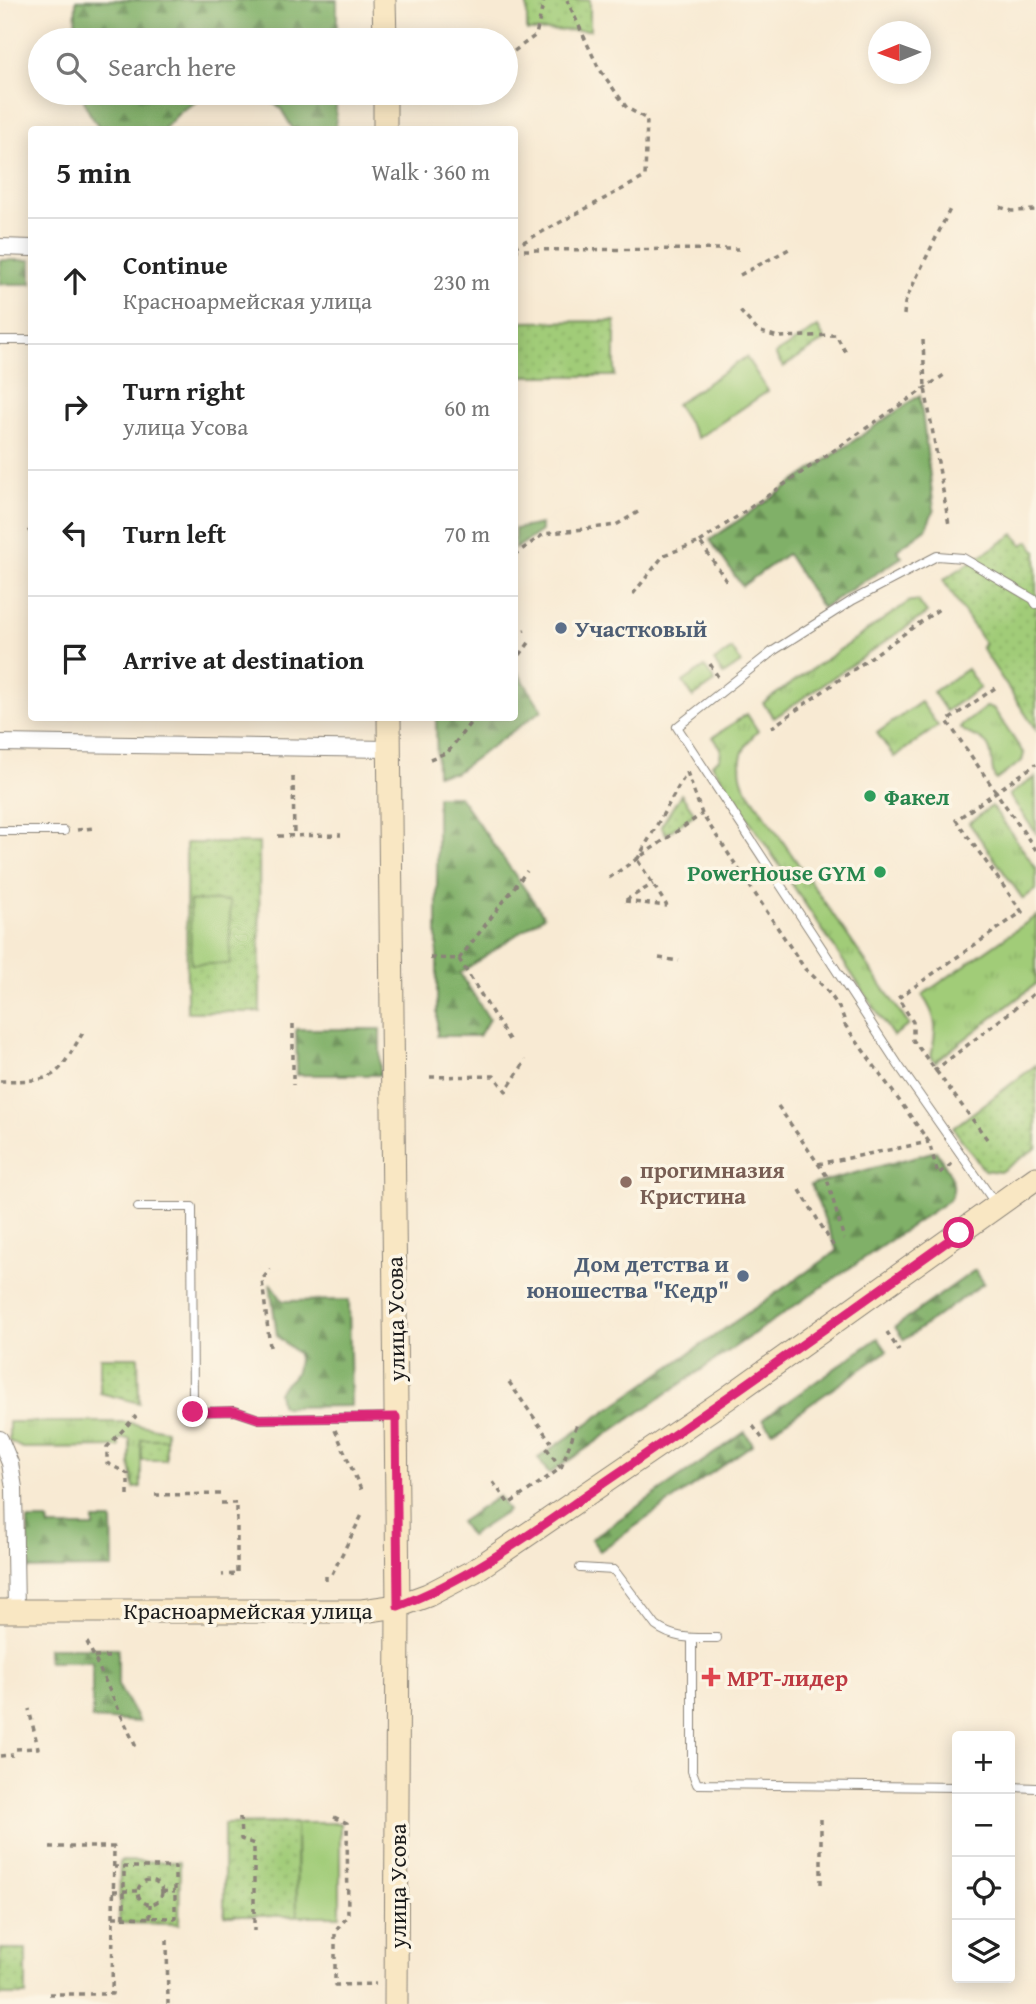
<!DOCTYPE html>
<html lang="en">
<head>
<meta charset="utf-8">
<style>
	body { margin:0; font-family:"Gentium Book Plus",serif; background:#f6f6f6; color:#222 }
	.controls { position:absolute; right:21px; bottom:21px; display:grid; overflow:hidden; border-radius:7px; box-shadow:0 4px 18px #0003 }
	.controls button { width:63px; height:63px; display:grid; place-items:center; padding:0; border:0; border-bottom:2px solid #e0e0e0; background:#fff; color:#222; font:35px sans-serif }
	.compass { position:absolute; left:868px; top:21px; width:63px; height:63px; border-radius:50%; background:#fff; box-shadow:0 4px 18px #0003; rotate:269deg }
	.stop { position:absolute; width:21px; height:21px; margin:-16px; border:5px solid #db2777; border-radius:50%; background:#fff }
	.stop.end { background:#db2777; border-color:#fff; box-shadow:0 2px 7px #0008 }
	.list { margin:0; padding:0; list-style:none }
	h2 { display:flex; justify-content:space-between; align-items:center; height:91px; margin:0; padding:0 28px; font-size:30px }
	h2 small { font-size:23px; font-weight:400; color:#767676 }
	.list li { display:grid; grid-template-columns:46px 1fr auto; gap:21px; align-items:center; box-sizing:border-box; height:126px; padding:0 28px; border-top:2px solid #e0e0e0 }
	.list b { display:block; font-size:26px; white-space:nowrap }
	.list p { margin:0; font-size:23px; white-space:nowrap; color:#767676 }
	.list em { font-size:23px; font-style:normal; color:#767676 }
	.icon { flex:none; width:38px; height:38px; fill:none; stroke:currentColor; stroke-width:2; stroke-linecap:round; stroke-linejoin:round }
	.map { position:relative; flex:none; width:1036px; height:2004px; overflow:hidden }
	.search { position:absolute; background:#fff; box-shadow:0 4px 18px #0003; left:28px; top:28px; width:490px; height:77px; display:flex; align-items:center; gap:18px; box-sizing:border-box; padding:0 24px; border-radius:38px; color:#767676; font-size:26px }
	.panel { position:absolute; background:#fff; box-shadow:0 4px 18px #0003; left:28px; top:126px; width:490px; height:595px; border-radius:7px }
	.map>svg:first-child { display:block }
	.grass { fill:url(#grass-tufts); stroke:#5e744a; stroke-width:2 }
	.forest { fill:url(#forest-firs); stroke:#4e6642; stroke-width:2 }
	.park { fill:url(#park-dots); stroke:#5e744a; stroke-width:2 }
	.pitch { fill:#a1cc78; stroke:#5e744a; stroke-width:2 }
	.lines { fill:none; stroke-linecap:round; stroke-linejoin:round }
	.lane-casing { stroke:#8a8378; stroke-width:10 }
	.street-casing { stroke:#8a8378; stroke-width:18 }
	.secondary-casing { stroke:#8a8378; stroke-width:25 }
	.path { stroke:#8a8378; stroke-width:3.5; stroke-dasharray:5 5; stroke-linecap:butt }
	.lane { stroke:#fff; stroke-width:8 }
	.street { stroke:#fff; stroke-width:16 }
	.secondary { stroke:#f9e7c3; stroke-width:23 }
	.route { stroke:#db2777; stroke-width:9 }
	.service-dot { fill:#5c6f8a; stroke:#fcf5e5; stroke-width:2.5 }
	.leisure-dot { fill:#2e9e5b; stroke:#fcf5e5; stroke-width:2.5 }
	.education-dot { fill:#8d6e63; stroke:#fcf5e5; stroke-width:2.5 }
	.health-dot { fill:#e0444e; stroke:#fcf5e5; stroke-width:2.5 }
	.labels { text-anchor:middle; dominant-baseline:central; stroke-width:7; stroke-linejoin:round; paint-order:stroke }
	.service-label { font-size:23px; font-weight:bold; fill:#4e5e75; stroke:#fcf5e5; text-anchor:start }
	.leisure-label { font-size:23px; font-weight:bold; fill:#27864d; stroke:#fcf5e5; text-anchor:start }
	.education-label { font-size:23px; font-weight:bold; fill:#785e54; stroke:#fcf5e5; text-anchor:start }
	.street-label { font-size:23px; fill:#1c1c1c; stroke:#fcf5e5 }
	.health-label { font-size:23px; font-weight:bold; fill:#be3a42; stroke:#fcf5e5; text-anchor:start }
</style>
</head>
<body>
<div class="map">
<svg width="1036" height="2004" viewBox="0 0 1036 2004">
	<defs>
		<pattern id="grass-tufts" width="24" height="20" patternUnits="userSpaceOnUse" patternTransform="scale(1.75)"><rect width="24" height="20" fill="#a1cc78"/><path d="M3 7l-1-3M5 7V3M7 7l1-3M15 17l-1-3M17 17v-4M19 17l1-3" fill="none" stroke="#8aaf67"/></pattern>
		<pattern id="forest-firs" width="22" height="20" patternUnits="userSpaceOnUse" patternTransform="scale(1.75)"><rect width="22" height="20" fill="#80b068"/><path d="M5 1l3.5 6h-7zM16 11l3.5 6h-7z" fill="#688e55"/></pattern>
		<pattern id="park-dots" width="8" height="8" patternUnits="userSpaceOnUse" patternTransform="scale(1.75)"><rect width="8" height="8" fill="#a1cc78"/><path d="M2 2h.1M6 6h.1" fill="none" stroke="#8aaf67" stroke-width="1.8" stroke-linecap="round"/></pattern>
	</defs>
	<rect width="100%" height="100%" fill="#fcf5e5"/>
	<filter id="ink" filterUnits="userSpaceOnUse"><feTurbulence type="fractalNoise" baseFrequency=".0143" numOctaves="2"/><feDisplacementMap in="SourceGraphic" scale="14" xChannelSelector="R" yChannelSelector="G"/><feConvolveMatrix kernelMatrix="1 2 1 2 8 2 1 2 1" color-interpolation-filters="sRGB"/></filter>
	<filter id="wash" filterUnits="userSpaceOnUse"><feTurbulence type="fractalNoise" baseFrequency=".00686" numOctaves="4" result="noise"/><feDisplacementMap in="SourceGraphic" scale="28" xChannelSelector="R" yChannelSelector="G"/><feGaussianBlur stdDeviation="1.57" result="paint"/><feColorMatrix in="noise" values="0 0 0 0 0 0 0 0 0 0 0 0 0 0 0 0 0 1.4 0 .05"/><feComposite in="paint" operator="in"/></filter>
	<g filter="url(#wash)">
		<rect width="100%" height="100%" fill="#f8ead3"/>
		<g class="grass">
			<polygon points="910,601 918,601 927,613 774,718 763,703"/>
			<polygon points="732,649 741,663 723,675 714,661"/>
			<polygon points="705,667 715,682 693,697 683,682"/>
			<polygon points="967,669 980,688 946,711 933,692"/>
			<polygon points="921,702 938,726 894,757 877,733"/>
			<path d="M986 707 993 708 1024 754 1022 761 996 780C989 770 995 757 988 746 981 735 967 737 960 727Z"/>
			<path d="M747 714 758 731C742 746 735 763 744 785L909 1025 893 1036 712 764 720 758 721 748 713 737Z"/>
			<polygon points="1035,777 1036,833 1009,795"/>
			<polygon points="992,806 1036,868 1036,889 1023,899 969,823"/>
			<path d="M1036 916V984L935 1062 931 1056C937 1029 938 1018 922 995Z"/>
			<polygon points="9,1422 125,1422 166,1430 166,1439 141,1439 141,1487 134,1488 130,1463 130,1439 119,1439 119,1447 22,1448 9,1441"/>
		</g>
		<g class="forest">
			<polygon points="76,0 337,0 337,40 75,40"/>
			<path d="M83 93H211L181 111 163 130 101 129C93 119 83 106 83 93Z"/>
			<polygon points="261,93 336,93 336,129 293,129 281,109"/>
			<rect x="0" y="260" width="31" height="24"/>
			<polygon points="920,395 934,509 926,529 897,550 902,557 822,608 787,554 742,586 710,540"/>
			<polygon points="541,524 541,531 515,549 515,529"/>
			<polygon points="515,668 542,710 455,773 437,774 436,718 514,718"/>
			<polygon points="437,796 459,796 544,916 460,973 489,1019 479,1036 437,1036"/>
			<polygon points="296,1029 380,1029 380,1075 297,1075"/>
			<path d="M936 1151C945 1166 961 1183 949 1200L549 1474 538 1458 837 1251 811 1185Z"/>
			<polygon points="975,1270 984,1283 904,1340 895,1327"/>
			<path d="M270 1283 283 1301 349 1300 351 1406 284 1407 280 1404 278 1392C292 1375 298 1379 298 1354L277 1336Z"/>
			<polygon points="878,1338 887,1351 772,1431 763,1419"/>
			<polygon points="745,1432 753,1444 600,1551 591,1539"/>
			<polygon points="499,1496 508,1511 470,1536 460,1522"/>
			<polygon points="28,1520 48,1520 49,1527 94,1527 94,1520 112,1520 113,1568 28,1569"/>
			<polygon points="48,1648 118,1648 118,1685 139,1722 92,1719 92,1662 48,1662"/>
		</g>
		<g class="park">
			<polygon points="527,0 590,0 590,30 527,31"/>
			<polygon points="615,321 615,376 519,376 519,322"/>
			<polygon points="818,327 825,340 783,367 775,354"/>
			<polygon points="1014,534 1022,545 1029,541 1036,551 1036,730 981,647 985,644 943,580"/>
			<polygon points="681,794 695,814 666,834 661,826"/>
			<polygon points="186,843 259,843 260,1012 187,1012"/>
			<polygon points="1036,1065 1036,1148 1000,1172 984,1170 953,1128"/>
			<polygon points="100,1357 138,1357 139,1403 100,1393"/>
			<rect x="141" y="1439" width="25" height="21"/>
			<polygon points="296,1823 297,1916 224,1916 224,1824"/>
			<polygon points="120,1861 180,1862 179,1924 119,1923"/>
			<rect x="0" y="1949" width="26" height="46"/>
		</g>
		<g class="pitch">
			<polygon points="746,357 768,391 698,438 676,404"/>
			<polygon points="190,901 230,901 230,964 191,964"/>
			<polygon points="296,1823 340,1823 340,1916 297,1916"/>
		</g>
	</g>
	<g filter="url(#ink)">
		<g class="lines">
			<g class="lane-casing">
				<g id="lane">
					<polyline points="0,340 32,340"/>
					<polyline points="0,831 64,831"/>
					<polyline points="995,1203 899,1066 677,727 773,651 853,600 937,556 963,558 1033,599 1036,604"/>
					<polyline points="138,1207 192,1207 193,1412 235,1411 259,1419 396,1417"/>
					<path d="M580 1568 614 1570 656 1626C675 1640 694 1638 717 1638"/>
					<polyline points="692,1639 692,1771 697,1784 957,1787"/>
					<polyline points="1010,1787 1036,1788"/>
				</g>
			</g>
			<g class="street-casing">
				<g id="street">
					<polyline points="0,247 32,248"/>
					<polyline points="0,743 389,749"/>
					<polyline points="0,1439 10,1463 14,1488 16,1611"/>
				</g>
			</g>
			<g class="secondary-casing">
				<g id="secondary">
					<polyline points="384,0 385,40"/>
					<polyline points="385,93 385,130"/>
					<polyline points="389,718 398,1606 396,2004"/>
					<polyline points="0,1611 362,1611 398,1606 428,1595 474,1571 726,1399 1036,1178"/>
				</g>
			</g>
			<g class="path">
				<polyline points="506,57 536,35 544,0"/>
				<polyline points="1000,207 1012,211 1036,210"/>
				<polyline points="514,247 645,177 647,119 627,108 598,67 567,0"/>
				<polyline points="514,250 740,249"/>
				<polyline points="740,275 793,247"/>
				<polyline points="740,311 758,331 778,337 836,335 846,353"/>
				<polyline points="904,315 905,303 909,293 951,207"/>
				<polyline points="923,340 925,388 949,525"/>
				<polyline points="32,529 28,532 32,537"/>
				<polyline points="700,542 947,373"/>
				<polyline points="514,555 544,534 616,525 638,512"/>
				<polyline points="633,594 664,555 700,542 728,583"/>
				<polyline points="514,633 525,630"/>
				<polyline points="514,663 531,640"/>
				<polyline points="710,664 718,677"/>
				<polyline points="995,688 947,721 1036,850"/>
				<polyline points="771,728 942,607"/>
				<polyline points="430,759 448,752 474,718"/>
				<path d="M687 772 702 814 805 969C819 980 844 1007 845 1025L929 1142 938 1174 952 1164"/>
				<polyline points="293,777 294,836"/>
				<polyline points="77,830 93,828"/>
				<polyline points="278,836 341,835"/>
				<polyline points="637,860 687,772"/>
				<polyline points="638,861 667,906"/>
				<polyline points="609,878 702,814"/>
				<polyline points="626,900 653,884"/>
				<polyline points="625,901 667,906"/>
				<polyline points="430,958 459,959"/>
				<polyline points="659,958 679,961"/>
				<polyline points="459,959 527,871"/>
				<polyline points="459,959 511,1043"/>
				<polyline points="293,1024 293,1085"/>
				<polyline points="934,1071 1036,992"/>
				<polyline points="430,1077 494,1076 506,1091 526,1060"/>
				<path d="M0 1081C59 1080 53 1082 84 1031"/>
				<polyline points="778,1106 826,1175 844,1239"/>
				<polyline points="987,1139 913,1040 913,1022 898,998 1022,912 956,820 1036,764"/>
				<polyline points="818,1164 929,1142"/>
				<polyline points="800,1190 834,1247"/>
				<polyline points="887,1332 899,1351"/>
				<polyline points="270,1347 262,1280 270,1269"/>
				<polyline points="509,1382 551,1442"/>
				<polyline points="753,1426 765,1442"/>
				<polyline points="335,1430 362,1492"/>
				<polyline points="561,1468 577,1424"/>
				<polyline points="493,1482 509,1504 561,1468 545,1446"/>
				<polyline points="128,1495 128,1474 107,1463 107,1447 136,1416"/>
				<polyline points="155,1495 222,1494"/>
				<polyline points="221,1503 237,1503 237,1574 222,1575"/>
				<polyline points="332,1574 362,1515"/>
				<polyline points="326,1581 326,1574"/>
				<polyline points="87,1642 136,1747"/>
				<polyline points="94,1657 113,1657"/>
				<polyline points="16,1749 38,1748 29,1709"/>
				<polyline points="0,1756 13,1755"/>
				<polyline points="240,1817 241,1839 254,1844 254,1931"/>
				<polyline points="334,1817 347,1823 348,1916 335,1932 335,1985 376,1984"/>
				<circle cx="150" cy="1892" r="12"/>
				<polyline points="821,1884 821,1817"/>
				<polyline points="113,1891 137,1891"/>
				<polyline points="162,1891 175,1892"/>
				<polyline points="113,1917 175,1918 175,1867 114,1867"/>
				<polyline points="124,1917 124,1867"/>
				<polyline points="150,1918 150,1904"/>
				<polyline points="167,1940 168,2004"/>
				<polyline points="49,1994 112,1994 114,1847 50,1847"/>
			</g>
			<use href="#lane" class="lane"/>
			<use href="#street" class="street"/>
			<use href="#secondary" class="secondary"/>
		</g>
	</g>
	<g class="lines" filter="url(#ink)">
		<path class="route" d="M193 1412 235 1411 259 1419 396 1417 398 1606C476 1577 542 1525 611 1478 728 1398 843 1316 959 1233"/>
	</g>
	<g class="service-dot">
		<circle cx="561" cy="628" r="7"/>
		<circle cx="743" cy="1276" r="7"/>
	</g>
	<g class="leisure-dot">
		<circle cx="870" cy="796" r="7"/>
		<circle cx="880" cy="872" r="7"/>
	</g>
	<circle class="education-dot" cx="626" cy="1182" r="7"/>
	<path class="health-dot" d="M707.5 1666.5h7v7h7v7h-7v7h-7v-7h-7v-7h7z"/>
	<g class="labels">
		<g class="service-label">
			<text x="575" y="628">Участковый</text>
			<text x="729" y="1263" text-anchor="end">Дом детства и<tspan x="729" dy="26">юношества "Кедр"</tspan></text>
		</g>
		<g class="leisure-label">
			<text x="884" y="796">Факел</text>
			<text x="866" y="872" text-anchor="end">PowerHouse GYM</text>
		</g>
		<g class="education-label">
			<text x="640" y="1169">прогимназия<tspan x="640" dy="26">Кристина</tspan></text>
		</g>
		<g class="street-label">
			<text transform="translate(395 1319) rotate(-91)">улица Усова</text>
			<text x="248" y="1610">Красноармейская улица</text>
			<text transform="translate(397 1886) rotate(-90)">улица Усова</text>
		</g>
		<g class="health-label">
			<text x="727" y="1677">МРТ-лидер</text>
		</g>
	</g>
</svg>
<div class="controls">
<button>+</button>
<button>−</button>
<button><svg class="icon" aria-label="locate" viewBox="0 0 24 24"><circle cx="12" cy="12" r="6"/><path d="M12 2v4M12 18v4M2 12h4M18 12h4"/></svg></button>
<button><svg class="icon" aria-label="layers" viewBox="0 0 24 24"><path d="M12 4l9 5-9 5-9-5zM3 14l9 5 9-5"/></svg></button>
</div>
<svg class="compass" viewBox="-18 -18 36 36"><path d="M0-13l5 13h-10z" fill="#e53935"/><path d="M0 13l5-13h-10z" fill="#767676"/></svg>
<div class="stop" style="left:959px;top:1233px"></div>
<div class="stop end" style="left:193px;top:1412px"></div>
<div class="search"><svg class="icon" aria-label="search" viewBox="0 0 24 24"><circle cx="10" cy="10" r="6"/><path d="M15 15l6 6"/></svg>Search here</div>
<section class="panel">
<h2>5 min<small>Walk · 360 m</small></h2>
<ul class="list">
<li><svg class="icon" aria-label="ahead" viewBox="0 0 24 24"><path d="M12 20V5M6 11l6-6 6 6"/></svg><div><b>Continue</b><p>Красноармейская улица</p></div><em>230 m</em></li>
<li><svg class="icon" aria-label="right" viewBox="0 0 24 24"><path d="M7 20v-9h11M14 6l5 5-5 5"/></svg><div><b>Turn right</b><p>улица Усова</p></div><em>60 m</em></li>
<li><svg class="icon" aria-label="left" viewBox="0 0 24 24"><path d="M17 20v-9H6M10 6l-5 5 5 5"/></svg><div><b>Turn left</b></div><em>70 m</em></li>
<li><svg class="icon" aria-label="arrive" viewBox="0 0 24 24"><path d="M6 21V4h12l-3 4 3 4H6"/></svg><div><b>Arrive at destination</b></div></li>
</ul>
</section>
</div>
</body>
</html>
